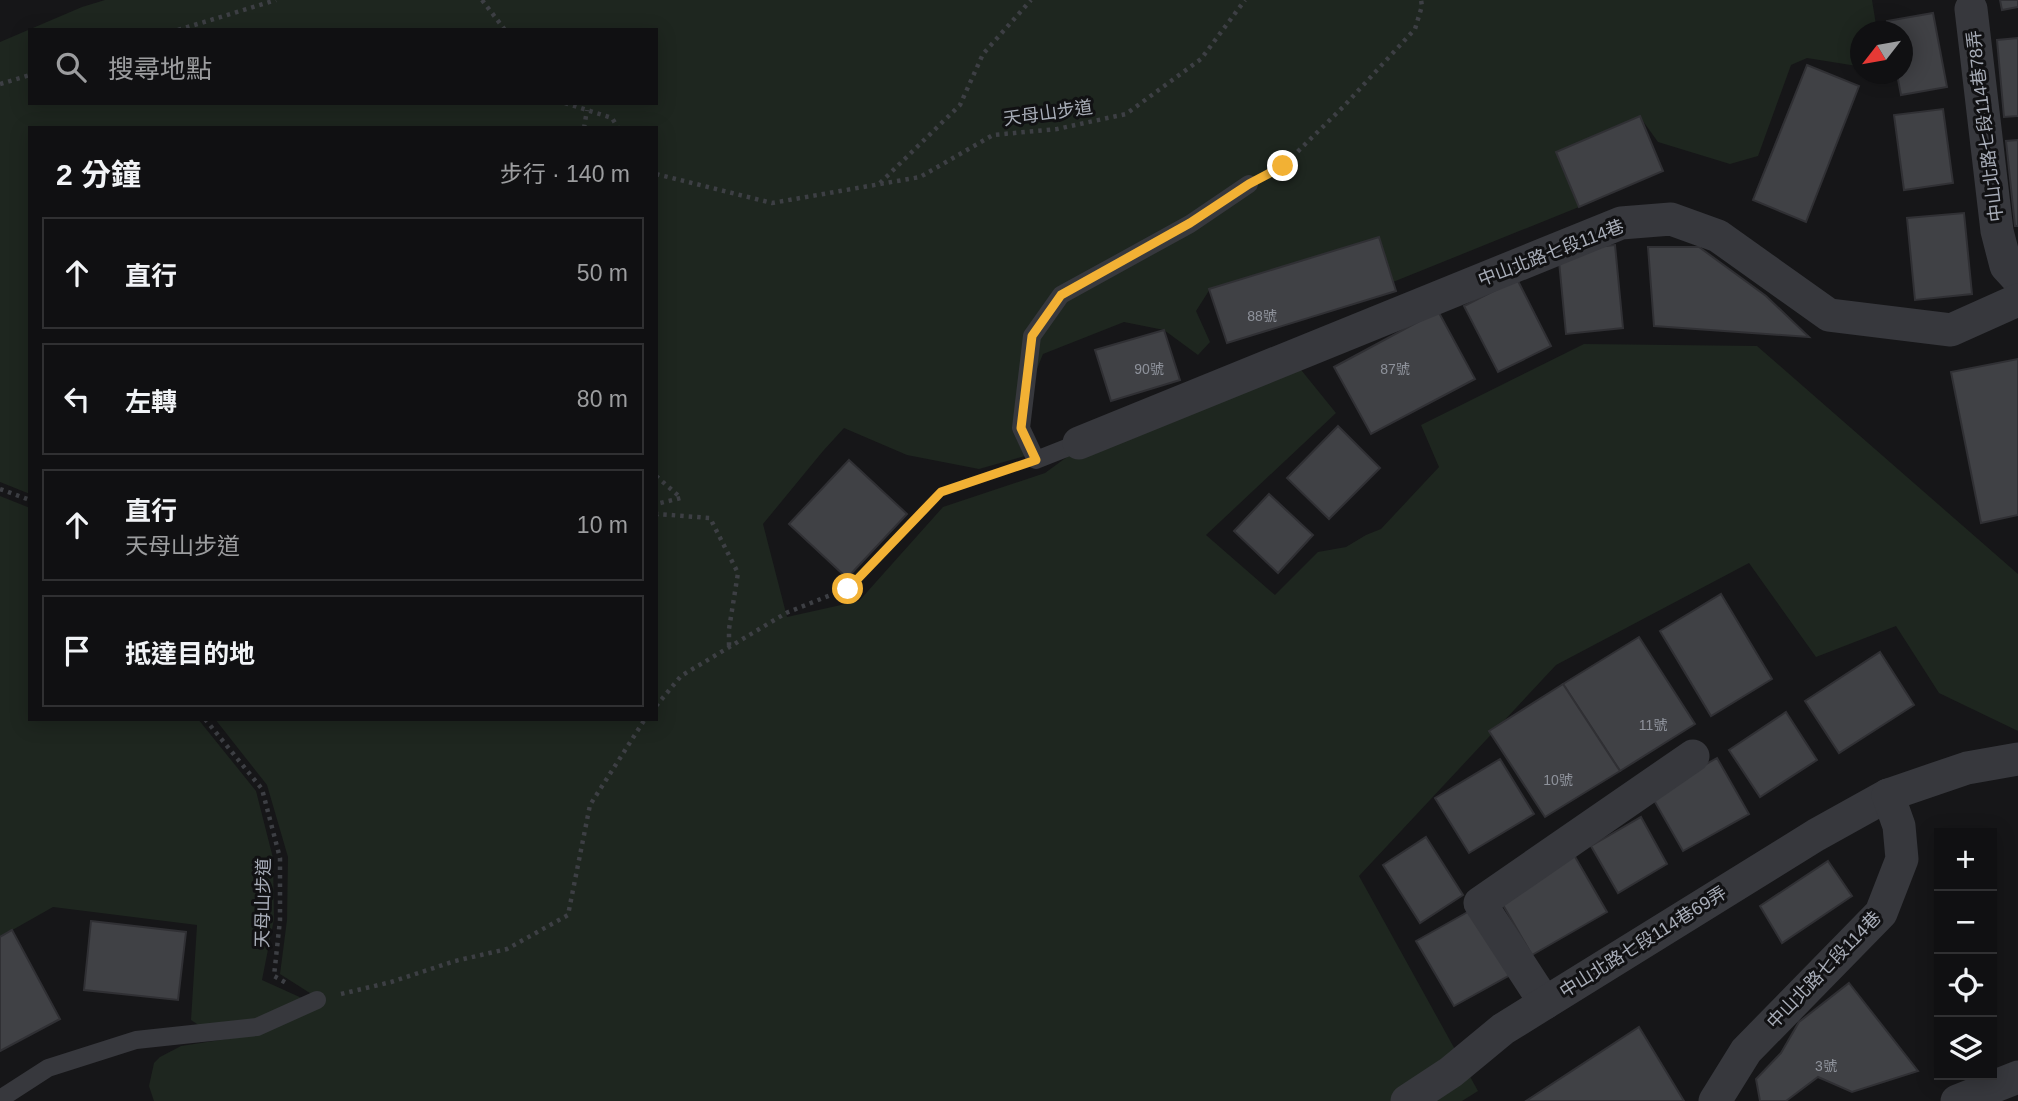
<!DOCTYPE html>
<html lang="zh-TW">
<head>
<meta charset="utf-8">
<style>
	body { margin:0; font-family:Arial,"Noto Sans TC",sans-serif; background:#1e1e20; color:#f1f3f6 }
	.controls { position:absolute; right:21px; bottom:21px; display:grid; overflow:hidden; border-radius:0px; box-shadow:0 4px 18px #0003 }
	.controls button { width:63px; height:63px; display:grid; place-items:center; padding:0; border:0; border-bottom:2px solid #303032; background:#101012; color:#f1f3f6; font:35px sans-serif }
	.compass { position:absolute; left:1850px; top:21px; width:63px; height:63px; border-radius:50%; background:#101012; box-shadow:0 4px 18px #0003; rotate:239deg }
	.stop { position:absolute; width:21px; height:21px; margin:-16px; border:5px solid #f2b134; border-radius:50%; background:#fff }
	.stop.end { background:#f2b134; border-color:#fff; box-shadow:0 2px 7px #0008 }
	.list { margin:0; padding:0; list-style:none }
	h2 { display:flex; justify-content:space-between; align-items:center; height:91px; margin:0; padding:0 28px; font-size:30px }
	h2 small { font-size:23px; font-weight:400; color:#9c9d9f }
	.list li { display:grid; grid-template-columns:46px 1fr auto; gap:21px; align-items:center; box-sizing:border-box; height:112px; margin:0 14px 14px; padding:0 14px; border:2px solid #303032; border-radius:0px }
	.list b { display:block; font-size:26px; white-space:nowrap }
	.list p { margin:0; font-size:23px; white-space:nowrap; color:#9c9d9f }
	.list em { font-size:23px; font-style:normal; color:#9c9d9f }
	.icon { flex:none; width:38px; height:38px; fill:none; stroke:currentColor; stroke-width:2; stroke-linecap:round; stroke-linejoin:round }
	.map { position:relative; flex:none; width:2018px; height:1101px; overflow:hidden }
	.search { position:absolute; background:#101012; box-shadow:0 4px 18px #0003; left:28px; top:28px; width:630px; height:77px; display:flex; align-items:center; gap:18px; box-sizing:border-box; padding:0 24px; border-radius:0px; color:#9c9d9f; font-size:26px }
	.panel { position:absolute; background:#101012; box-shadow:0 4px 18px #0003; left:28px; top:126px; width:630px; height:595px; border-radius:0px }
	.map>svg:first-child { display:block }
	.green { fill:#1e261f; fill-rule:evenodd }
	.building { fill:#404145; stroke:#303034; stroke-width:2 }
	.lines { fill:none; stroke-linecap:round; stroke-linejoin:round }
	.path { stroke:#3d3f44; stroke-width:4.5; stroke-dasharray:3.5 5; stroke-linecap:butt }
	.lane { stroke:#37383d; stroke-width:18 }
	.street { stroke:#37383d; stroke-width:33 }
	.route { stroke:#f2b134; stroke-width:9 }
	.labels { text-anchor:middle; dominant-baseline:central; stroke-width:6; stroke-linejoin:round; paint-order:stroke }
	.number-label { font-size:14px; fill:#8e929b }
	.street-label { font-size:18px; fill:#a8adb8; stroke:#111113 }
</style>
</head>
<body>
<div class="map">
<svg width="2018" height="1101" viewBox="0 0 2018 1101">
	<rect width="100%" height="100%" fill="#161618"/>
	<g class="green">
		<path d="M105 0H1872L1877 31 1860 32V64L1857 66 1807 58 1791 65 1758 156 1730 164 1658 142 1640 117 1556 152 1579 207 1393 282 1379 237 1210 289 1196 311 1210 342 1198 355 1164 330 1124 322 1043 354 1012 430 1025 456 979 469 907 455 844 428 823 451 763 524 787 617 859 601 943 507 1045 473 1082 446 1289 355 1336 413 1206 535 1275 595 1318 552 1346 547 1366 535 1381 529 1439 467 1421 425 1584 344 1757 346 2018 574V731L1939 693 1896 626 1816 657 1749 563 1556 665 1359 876 1478 1091 1462 1101H154L149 1086 154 1063 160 1057 181 1046 253 1035 324 1002 280 974 287 920 288 857 267 785 215 719H656V128H30V494L0 482V42L82 7ZM30 30H656V103H30Z"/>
		<polygon points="0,496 30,508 30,719 198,719 256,791 273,858 274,919 262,980 304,999 252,1021 203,1028 191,1020 197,925 53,907 0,937"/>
	</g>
	<g class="building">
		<polygon points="2000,0 2018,0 2018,7 2002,10"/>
		<polygon points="1933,13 1947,87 1901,95 1897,74 1902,74 1902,32 1889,32 1887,21"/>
		<polygon points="2018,38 2018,116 2004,117 1997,40"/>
		<polygon points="1807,65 1859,86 1806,222 1753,200"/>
		<polygon points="1943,109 1953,183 1904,190 1894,115"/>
		<polygon points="1640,116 1663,171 1579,207 1556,152"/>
		<polygon points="2018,140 2018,226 2015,226 2006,141"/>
		<polygon points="1964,213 1972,294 1915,300 1907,218"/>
		<polygon points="1379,237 1396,291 1227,343 1209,289"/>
		<polygon points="1615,245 1623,328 1566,334 1558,251"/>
		<polygon points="1648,247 1699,247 1766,296 1809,337 1654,326"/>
		<polygon points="1517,279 1551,346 1498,372 1464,306"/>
		<polygon points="1438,311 1475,379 1371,434 1334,367"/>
		<polygon points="1164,330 1180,380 1111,401 1095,350"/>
		<polygon points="2018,359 2018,515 1981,523 1951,372"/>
		<polygon points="1338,426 1380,468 1329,519 1287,478"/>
		<polygon points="849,460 907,514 847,578 789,524"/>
		<polygon points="1269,494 1313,535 1278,573 1234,531"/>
		<polygon points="1721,594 1772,679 1711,716 1660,631"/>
		<polygon points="1639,637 1695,724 1620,771 1563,684"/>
		<polygon points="1880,652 1914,705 1839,753 1805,701"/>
		<polygon points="1563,684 1620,771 1545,817 1489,731"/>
		<polygon points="1786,712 1817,760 1760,797 1729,750"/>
		<polygon points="1717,758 1749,814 1683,851 1651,795"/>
		<polygon points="1500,759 1534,814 1469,853 1435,798"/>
		<polygon points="1641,817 1667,864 1618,893 1591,846"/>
		<polygon points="1426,837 1463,895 1420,923 1383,865"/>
		<polygon points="1574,855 1607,912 1532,955 1499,898"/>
		<polygon points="1828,861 1852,896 1782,943 1760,906"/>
		<polygon points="1473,909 1510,975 1454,1006 1416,941"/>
		<polygon points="91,921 186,932 178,1000 84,990"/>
		<polygon points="12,930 60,1019 0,1051 0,937"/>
		<polygon points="1849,983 1918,1071 1852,1092 1818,1077 1786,1101 1760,1101 1756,1079 1781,1053 1799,1022"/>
		<polygon points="1639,1027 1684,1101 1526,1101"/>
	</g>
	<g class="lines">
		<g class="path">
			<polyline points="482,0 505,30"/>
			<polyline points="178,30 276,0"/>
			<polyline points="0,84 30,75"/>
			<polyline points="565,103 612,118 618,128"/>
			<polyline points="584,128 587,110"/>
			<polyline points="1271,172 1283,166 1343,107 1415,29 1422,6 1421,0"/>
			<polyline points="656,174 772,203 920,177 993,135 1057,129 1126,114 1201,59 1245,0"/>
			<polyline points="880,183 960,105 983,54 1031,0"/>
			<polyline points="656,476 681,498 656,504"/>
			<polyline points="0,489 30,500"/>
			<polyline points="656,516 657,514 710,518 738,573 729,629 729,646"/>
			<polyline points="656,706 681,676 786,613 848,588 941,492 1012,468"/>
			<polyline points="205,719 262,789 280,858 280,920 274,976 288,984"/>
			<polyline points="341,994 391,982 455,961 507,949 568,915 590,805 645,719"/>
		</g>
		<g class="lane">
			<polyline points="1079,443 1036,460 1021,428 1032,336 1061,295 1190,224 1249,184"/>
			<polyline points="0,1099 48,1068 136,1040 257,1027 317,1000"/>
		</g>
		<g class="street">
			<polyline points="1971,9 1997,231 2006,266 2018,279"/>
			<polyline points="1079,443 1621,223 1671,219 1718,236 1829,315 1951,330 2018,300"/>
			<polyline points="1545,1003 1480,903 1693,756"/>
			<polyline points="1407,1101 1451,1072 1503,1029 1816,835 1888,795"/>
			<polyline points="1715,1101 1746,1051 1881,913 1902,859 1899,826 1888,795 1967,768 2018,759"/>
			<polyline points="1957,1101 2018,1077"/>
		</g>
	</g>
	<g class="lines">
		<polyline class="route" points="848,589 941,492 1036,460 1021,428 1032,336 1061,295 1190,223 1249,184 1283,166"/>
	</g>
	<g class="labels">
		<g class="number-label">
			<text x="1262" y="316">88號</text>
			<text x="1149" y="369">90號</text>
			<text x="1395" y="369">87號</text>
			<text x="1653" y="725">11號</text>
			<text x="1558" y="780">10號</text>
			<text x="1826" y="1066">3號</text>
		</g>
		<g class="street-label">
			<text transform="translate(1048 113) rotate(-8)">天母山步道</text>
			<text transform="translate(1985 126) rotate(-97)">中山北路七段114巷78弄</text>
			<text transform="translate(1551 253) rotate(-21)">中山北路七段114巷</text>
			<text transform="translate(263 903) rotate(-89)">天母山步道</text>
			<text transform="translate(1643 942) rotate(-32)">中山北路七段114巷69弄</text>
			<text transform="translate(1824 970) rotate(-46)">中山北路七段114巷</text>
		</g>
	</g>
</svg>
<div class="controls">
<button>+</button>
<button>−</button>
<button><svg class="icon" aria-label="locate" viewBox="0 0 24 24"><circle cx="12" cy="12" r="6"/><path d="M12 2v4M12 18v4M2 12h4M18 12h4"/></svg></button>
<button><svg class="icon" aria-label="layers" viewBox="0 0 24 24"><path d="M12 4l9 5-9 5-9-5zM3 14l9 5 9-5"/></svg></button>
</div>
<svg class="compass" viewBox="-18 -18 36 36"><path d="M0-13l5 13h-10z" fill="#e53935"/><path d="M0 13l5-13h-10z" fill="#9c9d9f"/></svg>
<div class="stop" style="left:848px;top:589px"></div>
<div class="stop end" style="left:1283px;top:166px"></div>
<div class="search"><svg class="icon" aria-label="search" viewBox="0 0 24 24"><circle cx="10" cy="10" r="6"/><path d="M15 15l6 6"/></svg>搜尋地點</div>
<section class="panel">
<h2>2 分鐘<small>步行 · 140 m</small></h2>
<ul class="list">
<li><svg class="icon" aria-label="ahead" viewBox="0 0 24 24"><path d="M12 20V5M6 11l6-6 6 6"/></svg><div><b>直行</b></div><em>50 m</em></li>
<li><svg class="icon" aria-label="left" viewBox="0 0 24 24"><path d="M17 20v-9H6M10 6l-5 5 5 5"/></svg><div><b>左轉</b></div><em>80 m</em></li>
<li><svg class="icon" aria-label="ahead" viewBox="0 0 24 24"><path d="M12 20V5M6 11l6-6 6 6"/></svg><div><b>直行</b><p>天母山步道</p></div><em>10 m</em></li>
<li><svg class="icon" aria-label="arrive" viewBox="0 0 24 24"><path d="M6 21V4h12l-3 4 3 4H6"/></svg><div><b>抵達目的地</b></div></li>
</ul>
</section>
</div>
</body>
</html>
